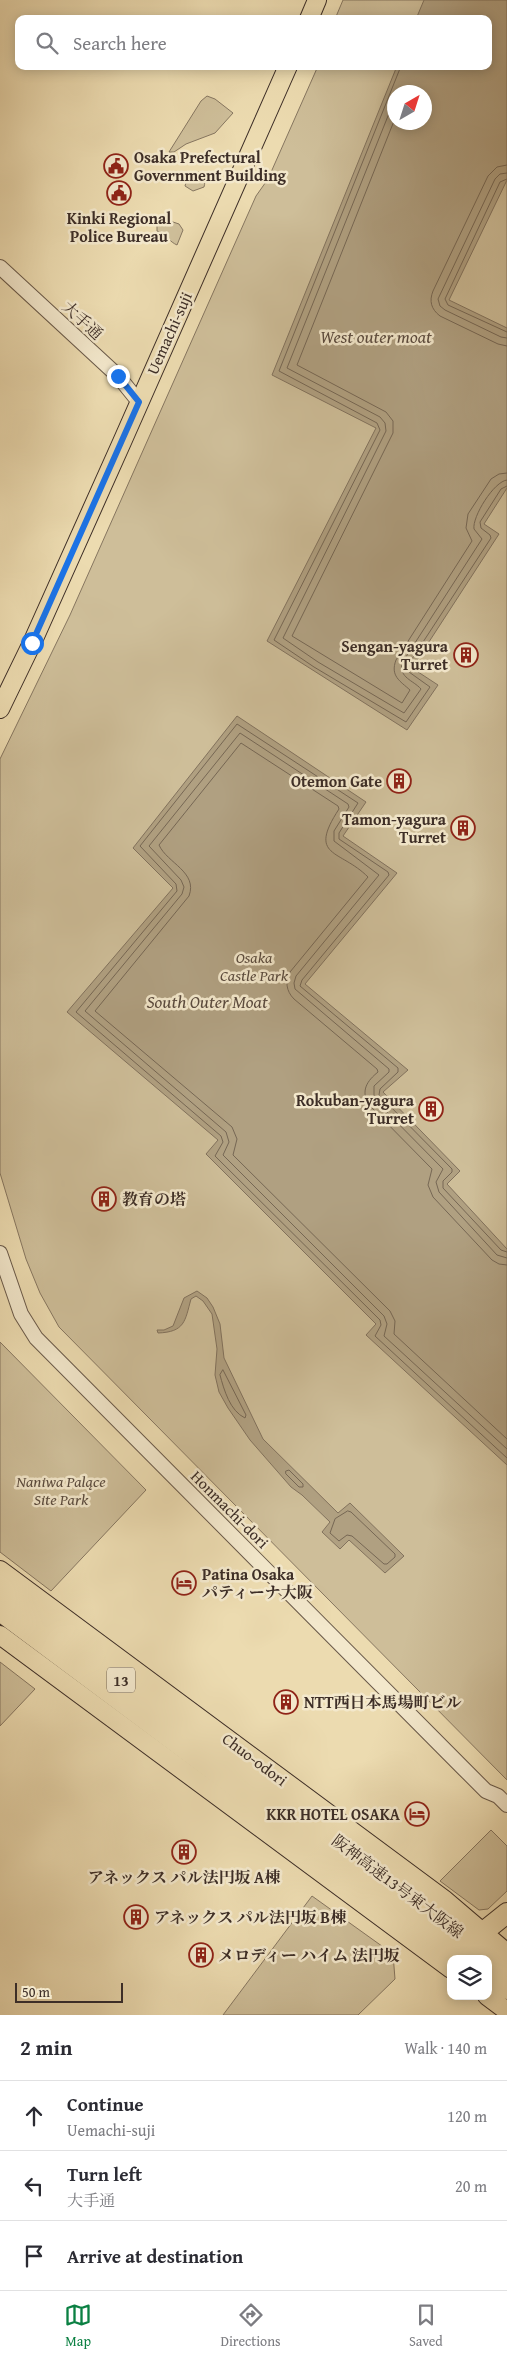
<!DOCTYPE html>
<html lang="en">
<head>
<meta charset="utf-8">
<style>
	body { margin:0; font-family:"Gentium Book Plus","Noto Serif JP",serif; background:#f2f2f3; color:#2b2b33 }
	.controls { position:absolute; right:15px; bottom:15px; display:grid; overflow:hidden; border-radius:10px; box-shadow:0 2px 12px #0003 }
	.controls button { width:45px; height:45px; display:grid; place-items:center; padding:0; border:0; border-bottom:1px solid #e1e1e2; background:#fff; color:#2b2b33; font:25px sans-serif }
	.compass { position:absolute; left:387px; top:85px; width:45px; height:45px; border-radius:50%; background:#fff; box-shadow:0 2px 12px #0003; rotate:39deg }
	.scale { position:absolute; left:15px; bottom:12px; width:108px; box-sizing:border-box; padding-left:5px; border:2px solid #3d2e27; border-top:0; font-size:14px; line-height:18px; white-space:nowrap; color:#3d2e27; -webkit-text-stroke:4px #f3e8cc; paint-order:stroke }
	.stop { position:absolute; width:15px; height:15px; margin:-11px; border:4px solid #1a73e8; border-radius:50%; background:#fff }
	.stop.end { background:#1a73e8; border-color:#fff; box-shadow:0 1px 5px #0008 }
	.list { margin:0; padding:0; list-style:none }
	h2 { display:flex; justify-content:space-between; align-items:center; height:65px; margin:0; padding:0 20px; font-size:21px }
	h2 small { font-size:16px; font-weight:400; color:#7c7c81 }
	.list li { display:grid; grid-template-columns:32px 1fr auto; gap:15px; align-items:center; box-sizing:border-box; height:70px; padding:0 20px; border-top:1px solid #e1e1e2 }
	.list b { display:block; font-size:19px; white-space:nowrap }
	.list p { margin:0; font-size:16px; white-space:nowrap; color:#7c7c81 }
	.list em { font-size:16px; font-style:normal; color:#7c7c81 }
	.icon { flex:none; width:28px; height:28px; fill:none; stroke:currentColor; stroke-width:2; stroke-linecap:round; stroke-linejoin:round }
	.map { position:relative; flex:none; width:507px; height:2015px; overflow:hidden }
	.search { position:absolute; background:#fff; box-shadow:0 2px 12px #0003; left:15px; right:15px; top:15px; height:55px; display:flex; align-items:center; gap:12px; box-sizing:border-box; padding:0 18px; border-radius:10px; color:#7c7c81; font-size:19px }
	.sheet { height:275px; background:#fff }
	nav { display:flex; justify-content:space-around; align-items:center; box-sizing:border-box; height:70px; border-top:1px solid #e1e1e2; background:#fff; font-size:14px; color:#7c7c81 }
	nav a { display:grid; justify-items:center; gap:2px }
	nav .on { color:#0b8043 }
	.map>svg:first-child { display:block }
	.green { fill:#cebe99; stroke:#867660; fill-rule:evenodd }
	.water { fill:#b0a081; stroke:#82725d; fill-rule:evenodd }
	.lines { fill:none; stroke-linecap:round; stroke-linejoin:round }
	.shore { stroke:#766754; stroke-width:1 }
	.tertiary-casing { stroke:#695949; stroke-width:16 }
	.primary-casing { stroke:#3d2e27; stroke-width:20 }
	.motorway-casing { stroke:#3d2e27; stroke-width:22 }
	.tertiary { stroke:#f3e8cc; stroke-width:14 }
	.primary { stroke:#ecdbb0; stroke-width:18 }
	.motorway { stroke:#ecdbb0; stroke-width:20 }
	.route { stroke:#1a73e8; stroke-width:6 }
	.labels { text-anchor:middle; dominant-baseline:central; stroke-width:5; stroke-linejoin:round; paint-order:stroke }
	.shield { fill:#f3e8cc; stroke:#746658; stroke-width:1 }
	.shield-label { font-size:15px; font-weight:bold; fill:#3d2e27 }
	.poi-label { font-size:16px; font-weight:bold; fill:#3d2e27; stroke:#f3e8cc; text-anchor:start }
	.street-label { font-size:16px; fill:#3d2e27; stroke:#f3e8cc }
	.park-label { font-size:16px; font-style:italic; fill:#5a4b3e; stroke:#f3e8cc }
	.water-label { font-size:18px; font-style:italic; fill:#5a4a3e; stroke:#f3e8cc }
</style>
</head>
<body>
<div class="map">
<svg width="507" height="2015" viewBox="0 0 507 2015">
	<rect width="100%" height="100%" fill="#ecdbb0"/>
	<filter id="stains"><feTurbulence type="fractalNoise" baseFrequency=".004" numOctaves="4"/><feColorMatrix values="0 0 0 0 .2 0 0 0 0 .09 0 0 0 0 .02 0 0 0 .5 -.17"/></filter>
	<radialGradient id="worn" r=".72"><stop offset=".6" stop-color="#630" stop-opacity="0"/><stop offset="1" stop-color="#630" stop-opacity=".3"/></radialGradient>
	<g class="green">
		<path d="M343 0H507V1780L59 1327 40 1293 26 1259 0 1173V759L70 615 256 196 268 179 318 66H488V19H335ZM394 92H424V122H394Z"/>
		<polygon points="207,96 215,99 233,113 215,133 186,144 174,152 169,152 201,101"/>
		<path d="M199 172C204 177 206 180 204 187L193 191 185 186C187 178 190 174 199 172Z"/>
		<path d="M161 218 179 224 183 230 177 245C170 242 166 235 157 231V224Z"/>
		<polygon points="0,1342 146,1490 51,1591 0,1552"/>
		<polygon points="0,1662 35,1689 0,1726"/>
		<polygon points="491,1830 507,1846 507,1891 488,1909 479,1910 440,1881"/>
		<polygon points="312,1896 393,1954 395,1979 358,2015 223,2015"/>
	</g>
	<g class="water">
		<path d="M424 0H507V180L449 300 507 328V488L484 524 499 534 412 668 438 685 407 730 267 641 376 428 272 375 397 66H488V19H416ZM424 92V122H394V92Z"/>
		<polygon points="237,716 366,802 343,836 397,873 305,984 408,1070 383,1092 460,1171 447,1184 507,1249 507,1465 366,1335 376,1324 206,1154 218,1140 67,1012 173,888 133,848"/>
		<path d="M197 1291 207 1298 213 1307 220 1324 224 1358 263 1439 338 1513 350 1503 404 1556 385 1573 349 1540 340 1549 322 1532 330 1522 302 1495 291 1487 250 1440 228 1408 219 1392 215 1375 217 1349 212 1314 203 1301 196 1296 191 1299C185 1321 185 1332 158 1333L157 1330H164L173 1326 184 1298Z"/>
	</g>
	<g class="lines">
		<g class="shore">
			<polyline points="401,66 279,371 377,423 380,430 274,640 314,667 406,722 430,687 409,672 408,665 491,538 490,535 481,528 480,522 501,489 507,486"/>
			<path d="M394 101 287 368 380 417 385 423 386 431 283 638 318 662 404 713 421 689C413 680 399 678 402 663L482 539 474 529C472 517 494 481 507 480"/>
			<path d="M394 121 297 365 386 412 393 421V433L292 636 402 703 410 690C400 681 390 676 396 660L472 541 466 528 468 514 491 479 499 474 507 473"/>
			<path d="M507 165 497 167 488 176 433 291C429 301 431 309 440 316L498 344 507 346"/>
			<polyline points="507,173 500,174 495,179 438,299 440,306 445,310 501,337 507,338"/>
			<polyline points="507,179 500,182 445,299 448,305 507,332"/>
			<polyline points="507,1252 501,1250 443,1188 443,1181 452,1172 452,1169 379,1095 380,1089 398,1072 398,1068 300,986 302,980 389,875 388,872 339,839 339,833 358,803 237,724 140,846 176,884 177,891 76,1012 221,1136 223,1142 215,1156 380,1320 381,1325 375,1336 507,1458"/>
			<polyline points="507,1258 497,1255 439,1192 436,1182 443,1169 374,1099 374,1086 389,1072 389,1069 295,989 294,983 296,976 379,875 334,841 334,831 349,807 348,804 240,733 149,846 181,880 184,887 182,894 85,1011 226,1132 229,1142 223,1155 384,1316 387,1324 384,1336 507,1449"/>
			<path d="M507 1265 499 1264 492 1260 433 1197 428 1185 432 1169 368 1104C361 1090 367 1081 378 1072L377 1069 294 999C286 991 285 981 290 972L368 877C340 849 307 858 339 809L338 806 241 743 159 845C167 863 198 872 189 896L95 1011 232 1127 237 1139 233 1155 390 1311 395 1321 394 1334 507 1439"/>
			<path d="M223 1370 246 1415 245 1418C230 1411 224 1390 220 1375Z"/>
			<polygon points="286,1471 289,1470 303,1484 303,1487 299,1487 286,1474"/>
			<polygon points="348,1511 351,1512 395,1554 395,1557 387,1564 384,1564 352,1536 347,1535 339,1541 330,1533 335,1519"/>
		</g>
		<g class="tertiary-casing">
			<g id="tertiary">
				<polyline points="0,267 118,376 139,402"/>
				<polyline points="0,1253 21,1314 36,1338 464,1769 486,1791 498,1796 507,1805"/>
			</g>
		</g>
		<g class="primary-casing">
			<g id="primary">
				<polyline points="309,19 317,0"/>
				<polyline points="0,709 32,643 122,442 288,66"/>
				<polyline points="0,1570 445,1900 507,1953"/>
				<polyline points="0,1635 451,1969"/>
				<polyline points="487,1996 507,2011"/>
			</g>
		</g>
		<g class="motorway-casing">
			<g id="motorway">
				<polyline points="0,1590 507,1967"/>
				<polyline points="0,1611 466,1959"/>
				<polyline points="482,1933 507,1913"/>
				<polyline points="488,1975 507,1989"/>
			</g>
		</g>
		<use href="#tertiary" class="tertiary"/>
		<use href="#primary" class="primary"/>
		<use href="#motorway" class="motorway"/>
	</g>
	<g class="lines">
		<polyline class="route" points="32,643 139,402 118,376"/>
	</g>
	<defs>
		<g id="civic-ring" transform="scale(1.25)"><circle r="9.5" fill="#f3e8cc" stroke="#8f2418" stroke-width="1.5"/><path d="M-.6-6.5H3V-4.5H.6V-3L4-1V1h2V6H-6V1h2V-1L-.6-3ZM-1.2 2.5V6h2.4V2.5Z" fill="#8f2418"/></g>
		<g id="building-ring" transform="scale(1.25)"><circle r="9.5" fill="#f3e8cc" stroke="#8f2418" stroke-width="1.5"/><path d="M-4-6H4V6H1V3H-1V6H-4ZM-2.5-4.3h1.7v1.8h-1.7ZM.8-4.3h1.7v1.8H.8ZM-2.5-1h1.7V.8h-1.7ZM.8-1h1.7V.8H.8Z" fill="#8f2418"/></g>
		<g id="hotel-ring" transform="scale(1.25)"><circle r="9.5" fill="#f3e8cc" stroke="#8f2418" stroke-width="1.5"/><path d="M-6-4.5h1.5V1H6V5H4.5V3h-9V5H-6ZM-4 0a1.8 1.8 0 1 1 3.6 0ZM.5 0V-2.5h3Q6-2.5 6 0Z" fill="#8f2418"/></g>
	</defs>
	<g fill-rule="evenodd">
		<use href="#civic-ring" x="116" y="166"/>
		<use href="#civic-ring" x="119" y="193"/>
		<use href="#building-ring" x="466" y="655"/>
		<use href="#building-ring" x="399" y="781"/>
		<use href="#building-ring" x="463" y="828"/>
		<use href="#building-ring" x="431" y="1109"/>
		<use href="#building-ring" x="104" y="1199"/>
		<use href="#hotel-ring" x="184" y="1583"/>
		<use href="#building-ring" x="286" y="1702"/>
		<use href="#hotel-ring" x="417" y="1814"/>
		<use href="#building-ring" x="184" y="1852"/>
		<use href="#building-ring" x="136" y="1917"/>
		<use href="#building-ring" x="201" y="1955"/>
	</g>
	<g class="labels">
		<rect class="shield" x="107" y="1667.5" width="28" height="25" rx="4"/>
		<g class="shield-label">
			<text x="121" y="1680">13</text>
		</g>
		<g class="poi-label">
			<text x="134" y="157">Osaka Prefectural<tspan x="134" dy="18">Government Building</tspan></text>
			<text x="119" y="218" text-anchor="middle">Kinki Regional<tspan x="119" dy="18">Police Bureau</tspan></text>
			<text x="448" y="646" text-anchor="end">Sengan-yagura<tspan x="448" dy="18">Turret</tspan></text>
			<text x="382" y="781" text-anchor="end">Otemon Gate</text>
			<text x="446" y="819" text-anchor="end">Tamon-yagura<tspan x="446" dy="18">Turret</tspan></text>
			<text x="414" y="1100" text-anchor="end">Rokuban-yagura<tspan x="414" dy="18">Turret</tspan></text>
			<text x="122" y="1199">教育の塔</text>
			<text x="202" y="1574">Patina Osaka<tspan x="202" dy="18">パティーナ大阪</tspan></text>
			<text x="304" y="1702">NTT西日本馬場町ビル</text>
			<text x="400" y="1814" text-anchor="end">KKR HOTEL OSAKA</text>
			<text x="184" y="1877" text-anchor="middle">アネックス パル法円坂 A棟</text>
			<text x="154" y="1917">アネックス パル法円坂 B棟</text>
			<text x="218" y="1955">メロディー ハイム 法円坂</text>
		</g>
		<g class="street-label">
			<text transform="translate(83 320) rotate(43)">大手通</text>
			<text transform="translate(169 333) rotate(-66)">Uemachi-suji</text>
			<text transform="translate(230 1509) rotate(45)">Honmachi-dori</text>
			<text transform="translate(255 1759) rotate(37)">Chuo-odori</text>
			<text transform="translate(398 1886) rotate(37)">阪神高速13号東大阪線</text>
		</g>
		<g class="park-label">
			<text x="254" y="957">Osaka<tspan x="254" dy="18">Castle Park</tspan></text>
			<text x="61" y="1481">Naniwa Palące<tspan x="61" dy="18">Site Park</tspan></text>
		</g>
		<g class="water-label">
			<text x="376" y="336">West outer moat</text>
			<text x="207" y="1001">South Outer Moat</text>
		</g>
	</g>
	<rect width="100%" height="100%" filter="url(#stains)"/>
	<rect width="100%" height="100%" fill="url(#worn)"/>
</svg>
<div class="controls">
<button><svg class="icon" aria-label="layers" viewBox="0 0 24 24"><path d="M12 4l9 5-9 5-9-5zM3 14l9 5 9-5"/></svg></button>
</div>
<svg class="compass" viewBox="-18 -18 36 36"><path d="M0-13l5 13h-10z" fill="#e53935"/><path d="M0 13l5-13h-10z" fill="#7c7c81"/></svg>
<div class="scale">50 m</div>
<div class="stop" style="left:32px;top:643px"></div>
<div class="stop end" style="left:118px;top:376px"></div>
<div class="search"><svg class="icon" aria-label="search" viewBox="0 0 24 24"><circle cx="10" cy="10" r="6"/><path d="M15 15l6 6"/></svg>Search here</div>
</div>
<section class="sheet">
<h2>2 min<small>Walk · 140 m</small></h2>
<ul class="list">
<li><svg class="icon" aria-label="ahead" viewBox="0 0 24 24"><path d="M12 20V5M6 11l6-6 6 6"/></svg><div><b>Continue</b><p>Uemachi-suji</p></div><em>120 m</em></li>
<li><svg class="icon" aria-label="left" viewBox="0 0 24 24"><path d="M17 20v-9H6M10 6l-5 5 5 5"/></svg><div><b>Turn left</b><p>大手通</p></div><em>20 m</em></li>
<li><svg class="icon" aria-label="arrive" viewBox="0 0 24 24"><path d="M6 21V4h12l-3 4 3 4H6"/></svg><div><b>Arrive at destination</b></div></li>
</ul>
</section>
<nav>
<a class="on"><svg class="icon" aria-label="map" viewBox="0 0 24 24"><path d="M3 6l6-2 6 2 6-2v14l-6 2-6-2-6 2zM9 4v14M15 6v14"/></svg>Map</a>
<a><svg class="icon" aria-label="directions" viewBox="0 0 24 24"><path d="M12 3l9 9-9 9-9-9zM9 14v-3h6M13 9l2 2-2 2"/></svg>Directions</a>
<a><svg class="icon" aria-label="saved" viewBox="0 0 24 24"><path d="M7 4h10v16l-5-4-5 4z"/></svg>Saved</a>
</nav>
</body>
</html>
